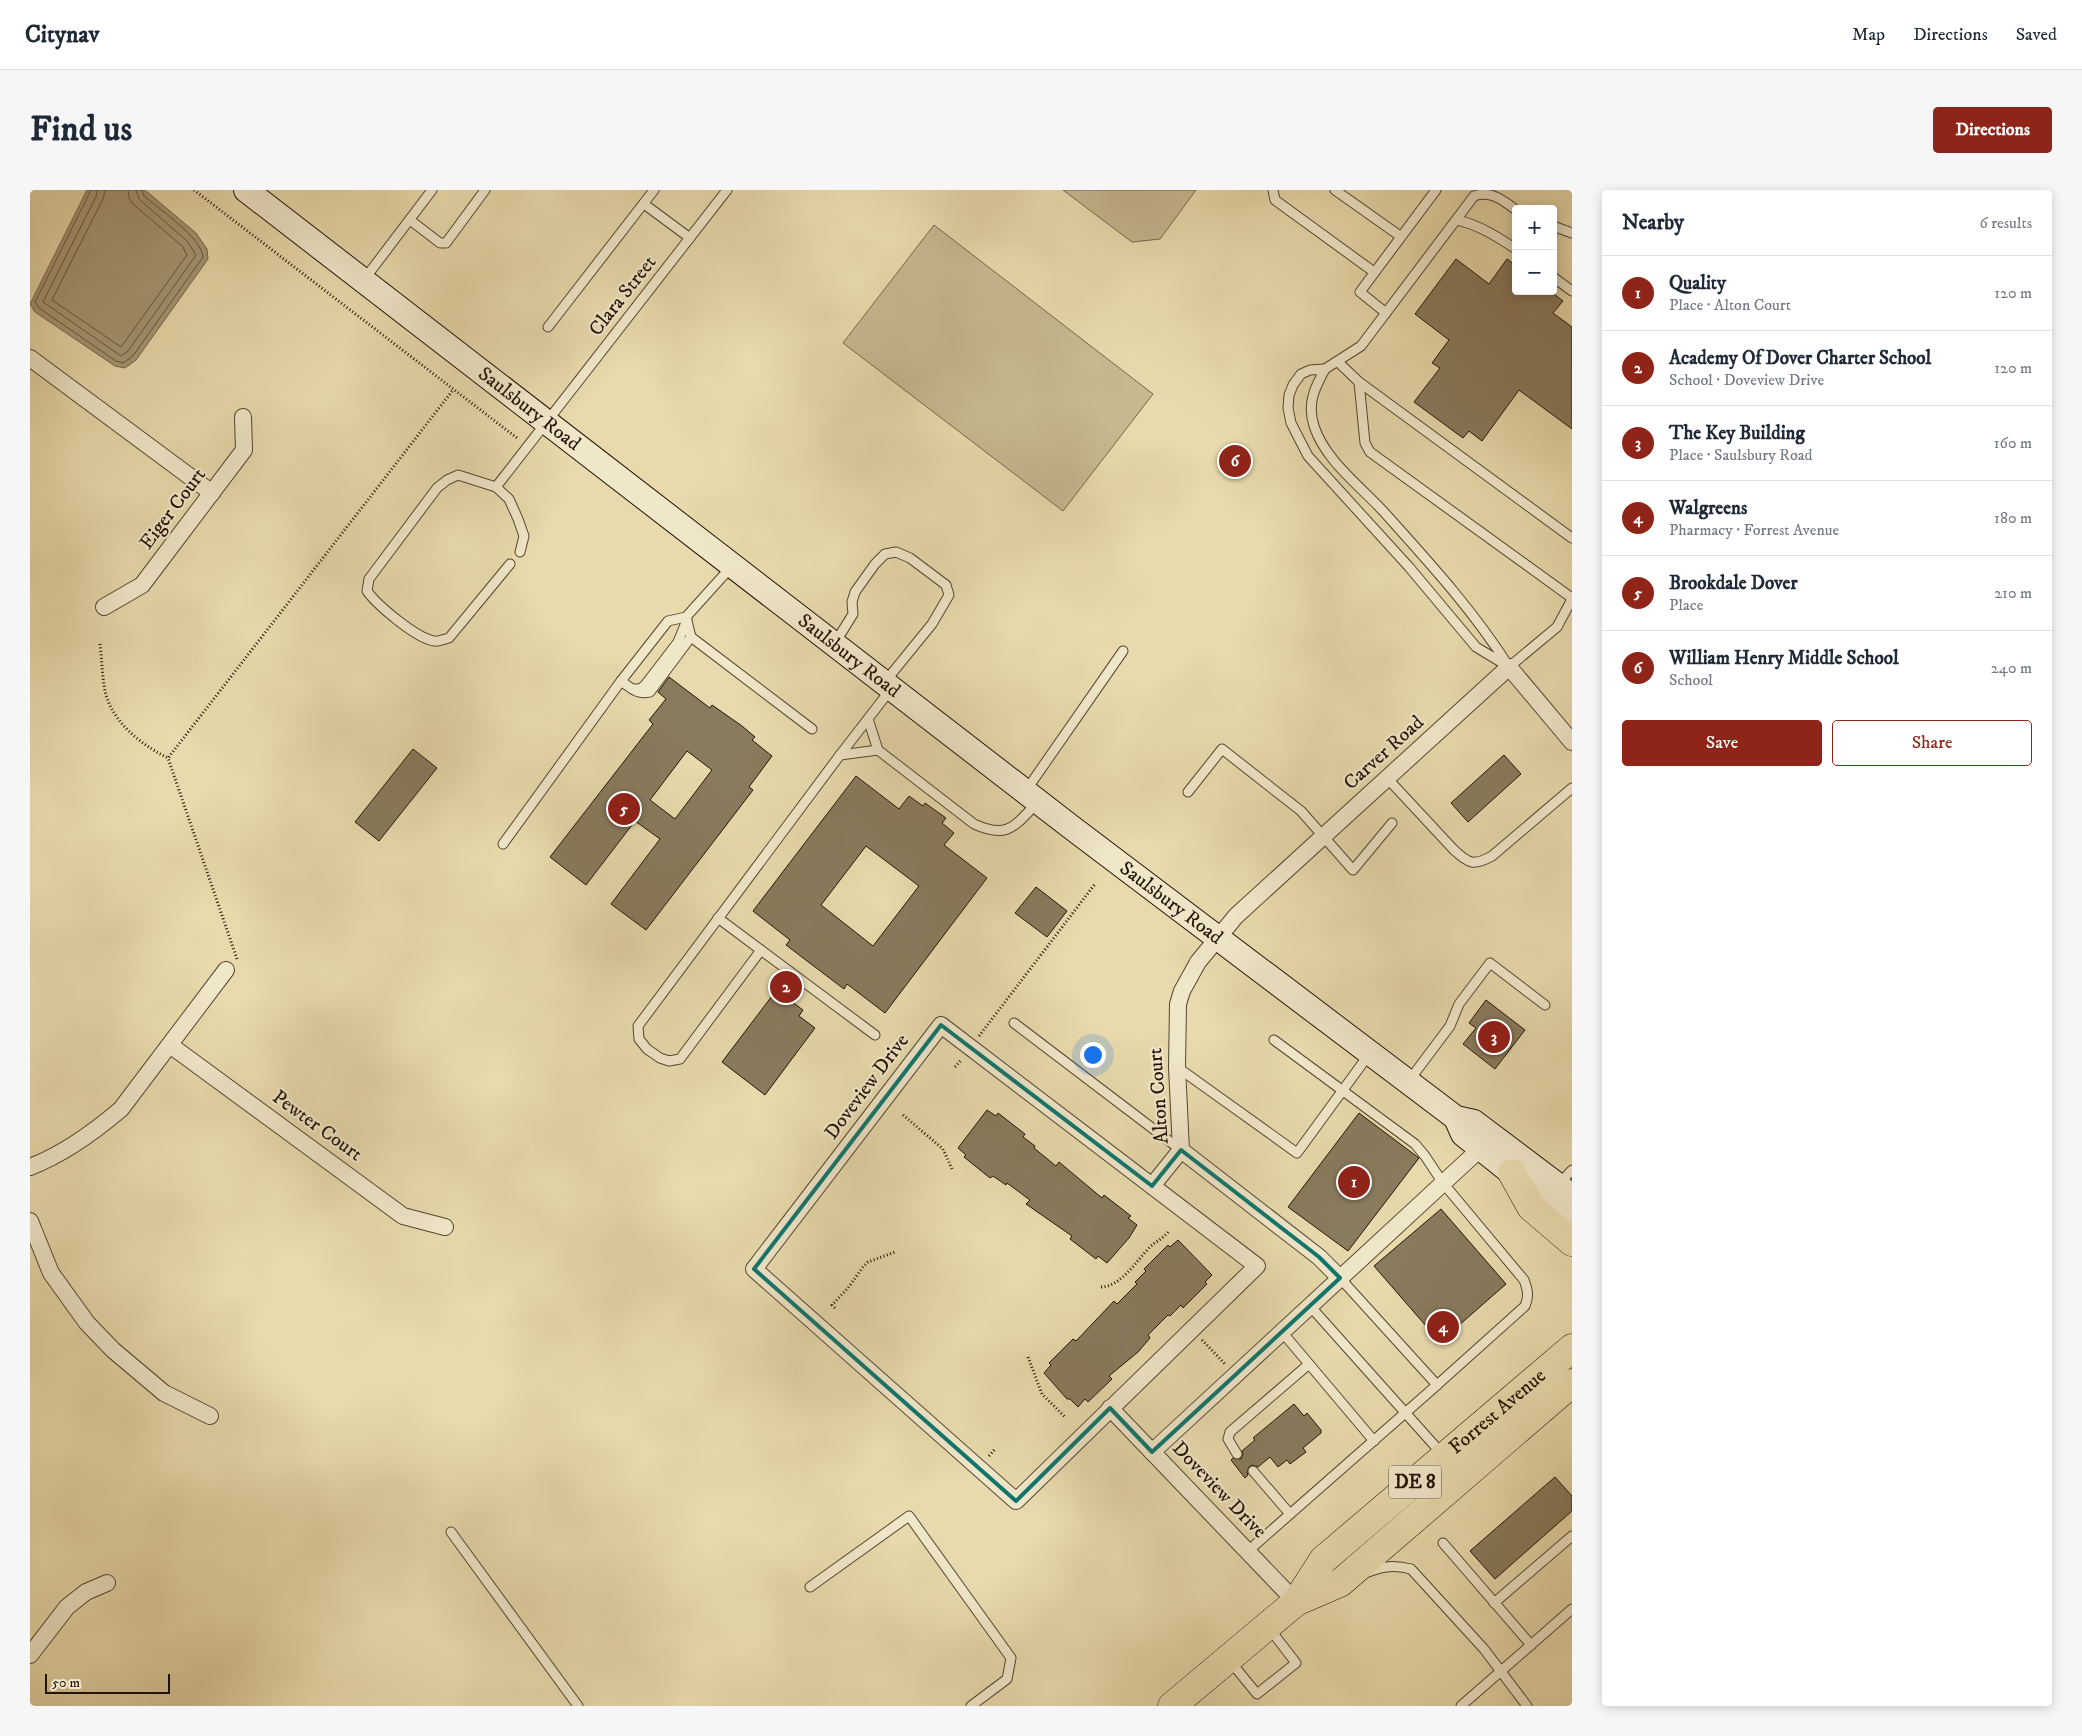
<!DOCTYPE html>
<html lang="en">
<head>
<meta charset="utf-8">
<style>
	body { margin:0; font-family:"IM FELL DW Pica",serif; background:#f6f6f7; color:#1f2937 }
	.controls { position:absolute; right:15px; top:15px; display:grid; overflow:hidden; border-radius:5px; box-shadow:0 2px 12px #0003 }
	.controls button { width:45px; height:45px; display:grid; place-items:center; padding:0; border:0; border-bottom:1px solid #e0e1e3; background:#fff; color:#1f2937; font:25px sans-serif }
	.scale { position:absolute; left:15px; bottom:12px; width:125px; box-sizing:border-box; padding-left:5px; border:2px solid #231408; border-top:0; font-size:14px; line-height:18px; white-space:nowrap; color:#231408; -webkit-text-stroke:4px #f0e7c9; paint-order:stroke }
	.you { position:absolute; left:1062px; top:864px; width:18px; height:18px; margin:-12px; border:4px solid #fff; border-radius:50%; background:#1a73e8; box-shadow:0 0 0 8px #1a73e833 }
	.badge { display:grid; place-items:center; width:32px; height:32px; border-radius:50%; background:#8f2418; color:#fff; font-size:16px; font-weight:700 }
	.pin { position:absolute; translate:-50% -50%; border:2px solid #fff; box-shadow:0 1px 5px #0006 }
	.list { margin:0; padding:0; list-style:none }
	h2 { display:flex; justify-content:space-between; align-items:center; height:65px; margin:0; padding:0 20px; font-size:21px }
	h2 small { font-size:16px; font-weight:400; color:#747a83 }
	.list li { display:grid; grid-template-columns:32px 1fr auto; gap:15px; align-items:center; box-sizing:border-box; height:75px; padding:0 20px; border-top:1px solid #e0e1e3 }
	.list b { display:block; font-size:19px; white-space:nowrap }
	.list p { margin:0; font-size:16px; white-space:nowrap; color:#747a83 }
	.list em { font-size:16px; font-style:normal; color:#747a83 }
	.actions { display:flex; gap:10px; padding:15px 20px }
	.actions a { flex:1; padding:11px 0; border:1px solid #8f2418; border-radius:5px; text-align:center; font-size:18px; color:#8f2418 }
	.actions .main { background:#8f2418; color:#fff }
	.map { position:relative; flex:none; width:1542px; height:1516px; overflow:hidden; border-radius:5px }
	header { display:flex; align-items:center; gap:30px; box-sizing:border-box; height:70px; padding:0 25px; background:#fff; border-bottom:1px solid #e0e1e3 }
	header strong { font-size:24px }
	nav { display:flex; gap:28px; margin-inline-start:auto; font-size:18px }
	.intro { display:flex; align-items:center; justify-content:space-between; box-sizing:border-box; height:120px; padding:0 30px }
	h1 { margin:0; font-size:35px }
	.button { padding:12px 22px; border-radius:5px; background:#8f2418; color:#fff; font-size:18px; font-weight:700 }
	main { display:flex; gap:30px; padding:0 30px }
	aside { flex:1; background:#fff; border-radius:5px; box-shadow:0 2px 12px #0003 }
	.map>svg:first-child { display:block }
	.green { fill:#c7b890; stroke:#75664c }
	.water { fill:#a59774; stroke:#716349 }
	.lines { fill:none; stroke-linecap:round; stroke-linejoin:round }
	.shore { stroke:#64563e; stroke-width:1 }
	.building { fill:#897b5d; stroke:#231408; fill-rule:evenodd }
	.lane-casing { stroke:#544631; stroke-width:11 }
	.street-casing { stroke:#544631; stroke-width:18 }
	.secondary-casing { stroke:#231408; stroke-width:26 }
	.highway-casing { stroke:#231408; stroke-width:29 }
	.path { stroke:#231408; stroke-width:3; stroke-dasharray:1 2.5; stroke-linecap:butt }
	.lane { stroke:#f0e7c9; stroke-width:9 }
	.street { stroke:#f0e7c9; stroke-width:16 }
	.secondary { stroke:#f0e7c9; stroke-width:24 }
	.highway { stroke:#e8daac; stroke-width:28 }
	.marked { fill:none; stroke:#0f766e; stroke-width:4; stroke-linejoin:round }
	.labels { text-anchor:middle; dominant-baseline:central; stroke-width:4.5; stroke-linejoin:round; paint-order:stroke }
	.shield { fill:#f0e7c9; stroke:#605342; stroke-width:1 }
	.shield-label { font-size:19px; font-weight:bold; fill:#231408 }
	.street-label { font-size:20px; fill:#231408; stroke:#f0e7c9 }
</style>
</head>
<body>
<header>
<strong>Citynav</strong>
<nav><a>Map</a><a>Directions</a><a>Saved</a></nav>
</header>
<div class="intro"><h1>Find us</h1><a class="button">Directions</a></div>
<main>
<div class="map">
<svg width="1542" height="1516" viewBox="0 0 1542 1516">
	<rect width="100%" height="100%" fill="#e8daac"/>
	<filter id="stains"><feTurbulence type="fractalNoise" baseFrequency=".004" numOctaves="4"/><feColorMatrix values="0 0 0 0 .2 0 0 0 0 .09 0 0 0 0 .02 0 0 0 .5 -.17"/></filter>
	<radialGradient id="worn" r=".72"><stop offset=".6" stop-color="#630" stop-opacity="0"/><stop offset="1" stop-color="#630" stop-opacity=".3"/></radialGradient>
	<g class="green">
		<polygon points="1033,0 1166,0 1130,49 1102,52"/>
		<polygon points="904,35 1123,204 1033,321 813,153"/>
	</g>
	<polygon class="water" points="57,0 115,0 166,43 177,59 178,69 106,170 95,178 85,176 5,122 0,114"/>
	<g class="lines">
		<g class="shore">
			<path d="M61 0 5 112 9 118 86 171 93 173 103 166 173 67C172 48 129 19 114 6L112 0"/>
			<polyline points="67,0 66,7 13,112 91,166 98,161 166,65 157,51 109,9 106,0"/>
			<polyline points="75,0 73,9 22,110 91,157 157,65 152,56 103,14 99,8 98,0"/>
		</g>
	</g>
	<g class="building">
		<polygon points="1426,69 1459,94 1477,69 1486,76 1486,101 1520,101 1533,111 1523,123 1542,137 1542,239 1489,200 1452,251 1439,241 1433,248 1384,212 1410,178 1402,173 1419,150 1385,124"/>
		<path d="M639 487 680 518 682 515 712 536 725 547 722 550 742 566 719 597 723 600 616 740 581 714 630 649 605 631 556 695 520 667 623 534 619 530 636 509 628 502ZM657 561 682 580 645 629 620 610Z"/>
		<polygon points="383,559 407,578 349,651 325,632"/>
		<polygon points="1474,565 1491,584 1438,632 1421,613"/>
		<path d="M826 586 869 619 879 606 893 616 895 613 916 628 912 633 924 643 914 655 957 688 855 823 817 794 814 799 756 755 760 750 723 721ZM836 656 889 696 843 756 791 715Z"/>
		<polygon points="1006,697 1037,721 1017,747 985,723"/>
		<polygon points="742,806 752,814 757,808 773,820 769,826 785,838 735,905 692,872"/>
		<polygon points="1456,810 1495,840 1465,879 1433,854 1446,838 1439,833"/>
		<polygon points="957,920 966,926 968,923 995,944 993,947 1005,956 1004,958 1026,976 1029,972 1072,1008 1074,1005 1101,1026 1098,1028 1107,1035 1099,1048 1077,1073 1068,1066 1066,1069 1040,1049 1042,1046 996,1014 1000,1010 977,993 976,995 963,986 960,988 934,967 936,965 928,958"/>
		<polygon points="1329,923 1389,968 1318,1061 1258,1017"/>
		<polygon points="1411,1019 1476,1094 1419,1144 1403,1144 1344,1076"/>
		<polygon points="1148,1050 1182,1085 1175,1092 1177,1094 1153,1118 1151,1115 1140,1126 1138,1125 1118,1145 1120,1148 1108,1162 1079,1186 1082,1189 1058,1212 1055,1209 1048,1217 1040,1209 1037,1209 1014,1183 1021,1175 1019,1173 1043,1149 1046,1151 1084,1111 1087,1114 1107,1094 1105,1092 1116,1081 1114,1079 1138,1055 1140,1057"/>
		<polygon points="1264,1214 1274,1226 1277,1223 1291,1240 1291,1243 1273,1258 1276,1262 1260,1274 1257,1270 1248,1277 1240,1267 1228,1277 1222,1275 1219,1277 1217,1282 1218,1285 1215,1288 1201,1270 1203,1268 1211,1269 1213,1264 1212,1261 1225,1250 1223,1248"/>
		<polygon points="1525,1287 1542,1306 1542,1321 1465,1389 1440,1361"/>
	</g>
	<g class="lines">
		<g class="lane-casing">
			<g id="lane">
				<polyline points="1243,0 1245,10 1344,82"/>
				<polyline points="1305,0 1370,46"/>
				<polyline points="614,14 660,48"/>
				<polyline points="380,30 410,53 416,53 455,0"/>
				<path d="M1427 30C1449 35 1466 46 1486 59"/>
				<polyline points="1523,36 1542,43"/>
				<polyline points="1523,87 1542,101"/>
				<polyline points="333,91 402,0"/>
				<polyline points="1356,123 1330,102 1406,0"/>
				<polyline points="518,137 624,0"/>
				<polyline points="1308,172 1329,192 1542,348"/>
				<path d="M1295 179C1284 199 1277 214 1284 236 1295 270 1329 295 1353 321 1397 370 1444 421 1479 477L1446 457 1379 377 1278 266 1261 233 1258 218 1259 205 1263 195 1271 184 1280 180Z"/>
				<path d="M1295 179 1331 156 1444 6C1460 0 1473 10 1486 20"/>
				<polyline points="1329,192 1335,253 1340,262 1542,408"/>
				<polyline points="466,297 479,309 488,329 494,346 490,362"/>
				<path d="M480 374 419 448C415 449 408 452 404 451 386 448 347 415 337 401L339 389 407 298 417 290 428 285 466 297 697 0"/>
				<polyline points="661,447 782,539"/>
				<polyline points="805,453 823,424 822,412 825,402 845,374 855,364 866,362 880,368 916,395 919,405 902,434 854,493"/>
				<polyline points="1479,477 1527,437 1542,409"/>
				<path d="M591 491C601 498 607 505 620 502L661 447 656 427"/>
				<polyline points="603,499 610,499 615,495 648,452 657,430"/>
				<path d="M838 529 848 560 944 634C979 650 985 635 1008 612"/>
				<polyline points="848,560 810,565 861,499"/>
				<path d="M1357 588 1424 660C1439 674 1444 676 1462 666L1542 598"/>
				<polyline points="995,602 1093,461"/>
				<polyline points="1158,602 1192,559 1271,621 1323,680 1362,633"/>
				<polyline points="473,654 591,491 638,431 656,427 702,376"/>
				<polyline points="688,728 845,845"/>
				<polyline points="731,760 650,869 639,871 630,868 617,859 609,849 608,836 810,565"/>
				<polyline points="984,833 1151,960"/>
				<path d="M1244 850 1385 954 1395 966 1413 993 1494 1090C1498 1100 1499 1107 1495 1116L1407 1195 1310 1088"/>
				<polyline points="1147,877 1267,963 1340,863"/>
				<polyline points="1378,892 1420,836 1429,814 1460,773 1515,815"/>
				<polyline points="1528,995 1542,980"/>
				<polyline points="1280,1116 1413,1265"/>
				<polyline points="1252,1142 1344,1251"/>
				<polyline points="1207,1264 1198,1249 1200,1242 1279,1174"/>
				<polyline points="1223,1281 1260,1324"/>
				<polyline points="421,1342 548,1516"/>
				<polyline points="1413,1353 1501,1455"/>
				<polyline points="1218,1361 1407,1195"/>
				<path d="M1338 1382C1354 1376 1364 1375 1381 1379L1454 1459 1497 1516"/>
				<polyline points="780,1397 879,1326 981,1468 977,1489 941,1516"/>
				<polyline points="1464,1413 1542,1346"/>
				<polyline points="1200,1471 1227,1504 1266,1473 1239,1438"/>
				<polyline points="1431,1516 1542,1419"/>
			</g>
		</g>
		<g class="street-casing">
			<g id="street">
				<polyline points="0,168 182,303"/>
				<polyline points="74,417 112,395 214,260 213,227"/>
				<polygon points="911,835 1227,1076 986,1311 724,1079"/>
				<polyline points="140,855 373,1026 415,1037"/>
				<path d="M0 977C34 964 64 942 91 919L196 780"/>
				<polyline points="1122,996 1151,960"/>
				<polyline points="0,1031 21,1083 57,1133 83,1160 134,1203 180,1226"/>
				<polyline points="1310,1088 1289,1067 1151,960 1147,877 1148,814 1152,801 1168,772 1206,726 1479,477 1542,552"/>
				<polyline points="1080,1218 1266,1412"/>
				<polyline points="1122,1262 1450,959"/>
				<polyline points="0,1465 37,1417 56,1402 77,1393"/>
			</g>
		</g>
		<g class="secondary-casing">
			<g id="secondary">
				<path id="s1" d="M216 0 1041 637 1426 928 1444 932 1542 1006"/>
				<polyline points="1426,928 1433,944 1542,1031"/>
			</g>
		</g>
		<g class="highway-casing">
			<g id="highway">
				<polyline points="1482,983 1501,1017 1542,1052"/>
				<path id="s2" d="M1266 1412 1293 1370 1542 1158"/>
				<polyline points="1142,1516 1266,1412 1310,1393 1542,1193"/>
			</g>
		</g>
		<g class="path">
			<polyline points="164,0 487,248"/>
			<path d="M70 454C72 469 72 486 75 501 82 532 110 554 138 568"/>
			<polyline points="207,769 138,568 423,200"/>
			<polyline points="949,846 1065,694"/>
			<polyline points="925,877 931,870"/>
			<polyline points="873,925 913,959 922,979"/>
			<path d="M1071 1097C1092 1096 1106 1071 1120 1057 1126 1051 1133 1049 1138 1042"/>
			<polyline points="805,1118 802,1115 818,1098 833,1077 838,1072 865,1062"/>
			<polyline points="1172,1150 1195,1174"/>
			<polyline points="998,1167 1012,1204 1035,1227"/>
			<polyline points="959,1266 965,1259"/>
		</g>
		<use href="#lane" class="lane"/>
		<use href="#street" class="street"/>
		<use href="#secondary" class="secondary"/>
		<use href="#highway" class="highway"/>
	</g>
	<path class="marked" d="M911 835 1122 996 1151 960 1289 1067 1310 1088 1122 1262 1080 1218 986 1311 724 1079Z"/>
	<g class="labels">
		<rect class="shield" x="1359" y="1275.5" width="52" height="33" rx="4"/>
		<g class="shield-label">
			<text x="1385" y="1292">DE 8</text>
		</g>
		<g class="street-label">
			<text transform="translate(593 106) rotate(-52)">Clara Street</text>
			<text stroke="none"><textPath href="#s1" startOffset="358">Saulsbury Road</textPath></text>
			<text transform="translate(143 319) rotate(-53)">Eiger Court</text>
			<text stroke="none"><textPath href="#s1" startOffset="762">Saulsbury Road</textPath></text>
			<text transform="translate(1354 563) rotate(-42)">Carver Road</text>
			<text stroke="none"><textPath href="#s1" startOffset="1168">Saulsbury Road</textPath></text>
			<text transform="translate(837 897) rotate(-53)">Doveview Drive</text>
			<text transform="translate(1129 906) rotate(-94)">Alton Court</text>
			<text transform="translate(287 936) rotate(36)">Pewter Court</text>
			<text stroke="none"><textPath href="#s2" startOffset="279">Forrest Avenue</textPath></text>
			<text transform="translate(1189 1300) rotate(46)">Doveview Drive</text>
		</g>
	</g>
	<rect width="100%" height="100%" filter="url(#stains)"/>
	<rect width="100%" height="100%" fill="url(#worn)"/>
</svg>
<div class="controls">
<button>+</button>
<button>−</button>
</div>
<div class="scale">50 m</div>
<div class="you"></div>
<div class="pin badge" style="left:1324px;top:992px">1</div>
<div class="pin badge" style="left:756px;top:797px">2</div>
<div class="pin badge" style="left:1464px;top:847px">3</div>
<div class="pin badge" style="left:1413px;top:1137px">4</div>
<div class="pin badge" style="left:594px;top:619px">5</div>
<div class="pin badge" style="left:1205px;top:271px">6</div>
</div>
<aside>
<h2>Nearby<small>6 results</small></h2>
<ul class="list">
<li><span class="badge">1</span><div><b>Quality</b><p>Place · Alton Court</p></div><em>120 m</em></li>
<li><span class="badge">2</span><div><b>Academy Of Dover Charter School</b><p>School · Doveview Drive</p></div><em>120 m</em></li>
<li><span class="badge">3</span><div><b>The Key Building</b><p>Place · Saulsbury Road</p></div><em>160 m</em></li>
<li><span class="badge">4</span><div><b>Walgreens</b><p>Pharmacy · Forrest Avenue</p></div><em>180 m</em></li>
<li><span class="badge">5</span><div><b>Brookdale Dover</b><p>Place</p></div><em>210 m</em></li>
<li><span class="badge">6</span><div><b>William Henry Middle School</b><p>School</p></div><em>240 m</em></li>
</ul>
<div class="actions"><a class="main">Save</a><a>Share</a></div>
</aside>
</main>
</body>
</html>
